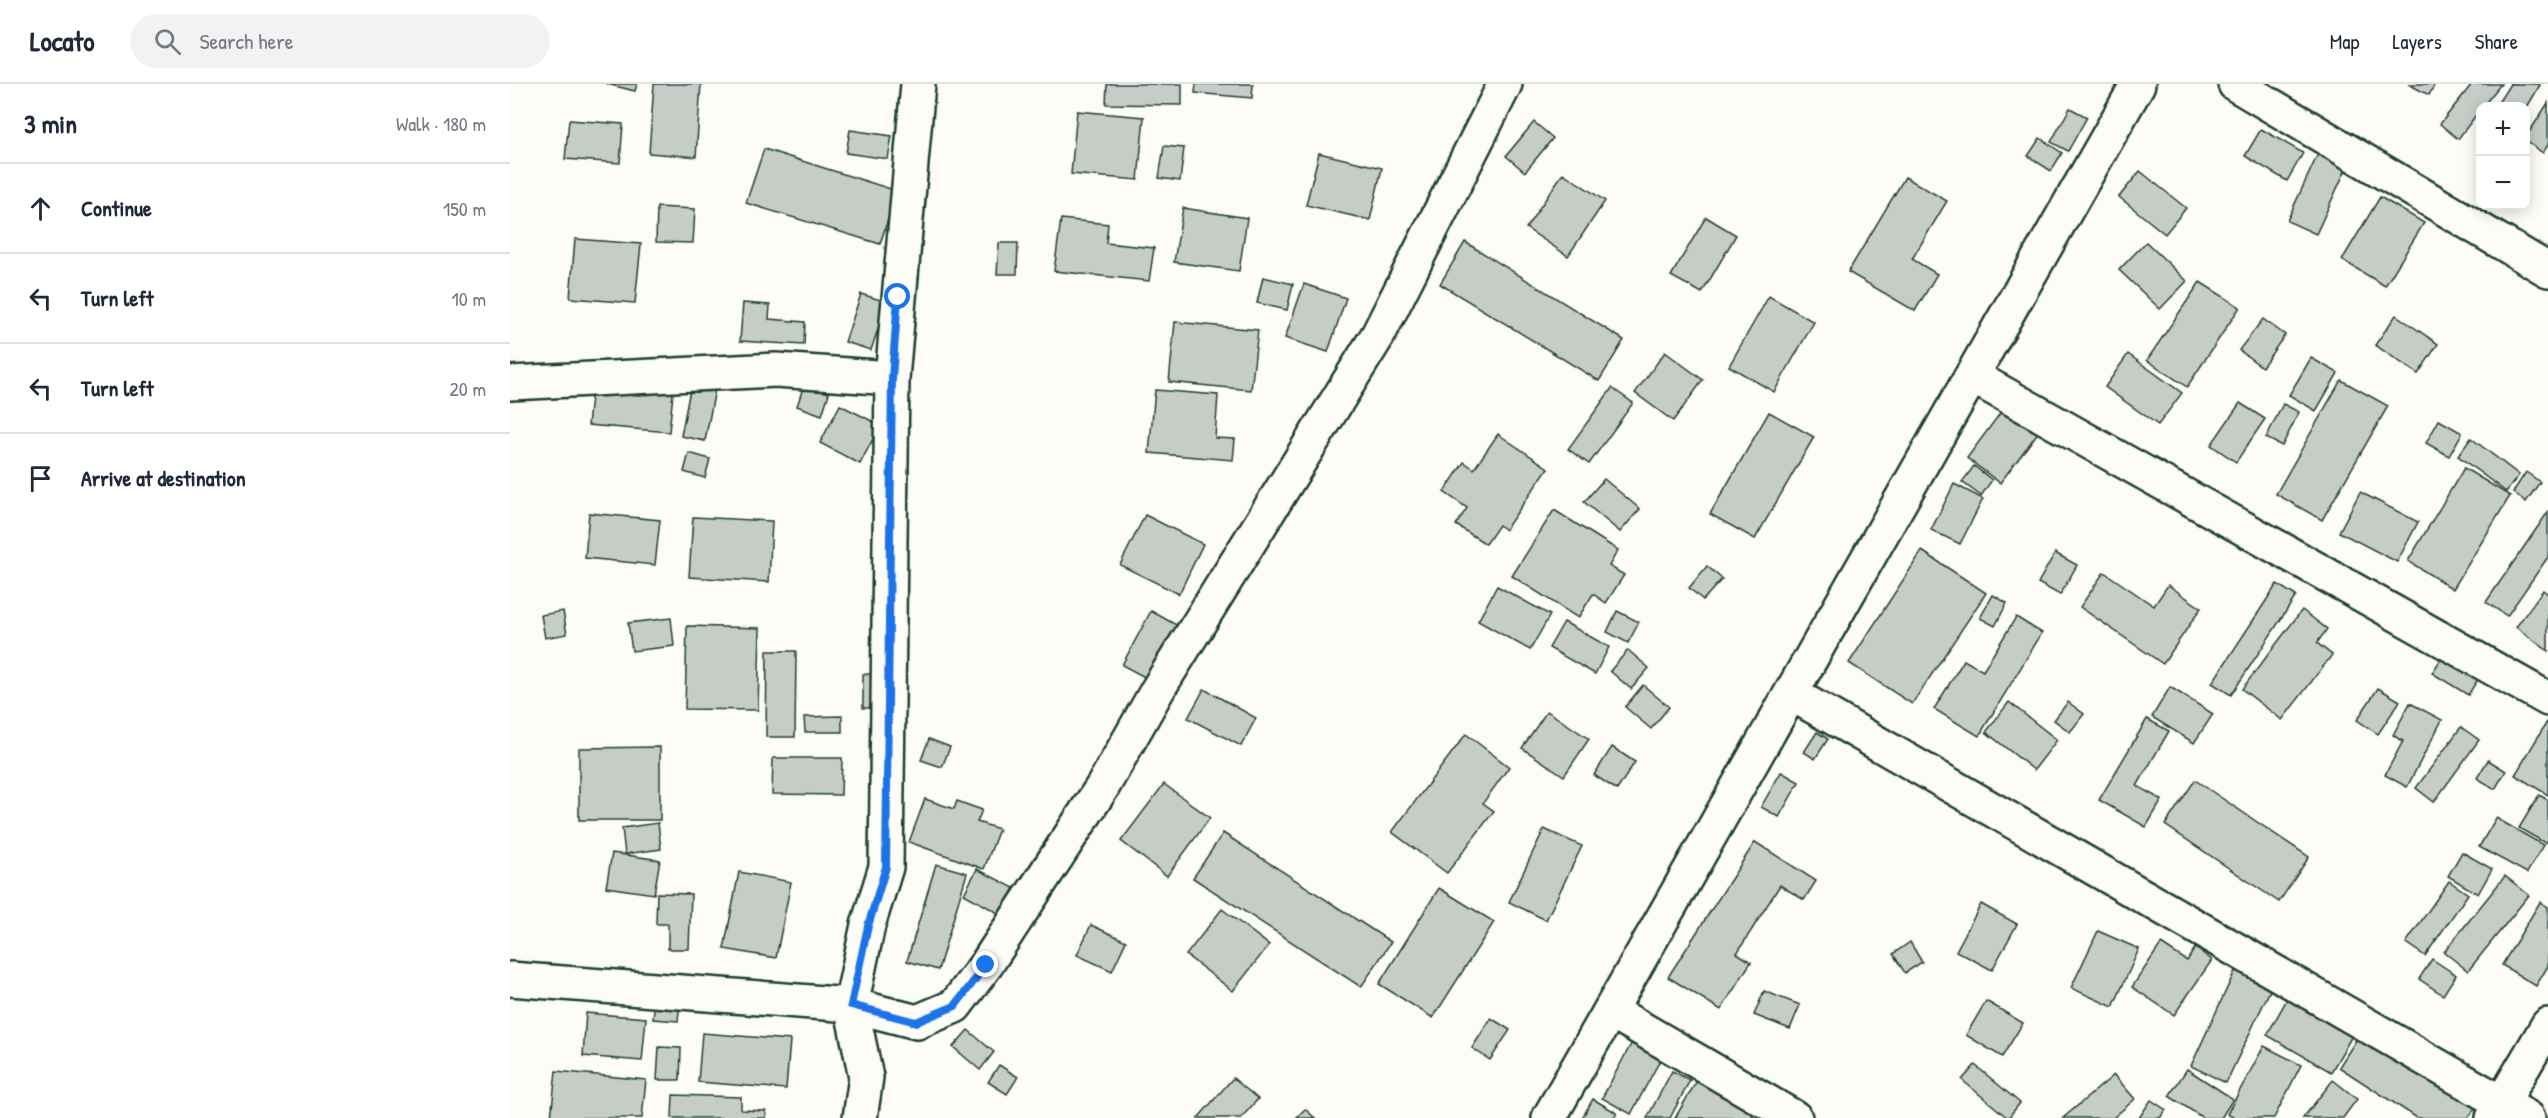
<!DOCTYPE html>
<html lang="en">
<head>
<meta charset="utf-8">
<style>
	body { margin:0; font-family:"Patrick Hand",sans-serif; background:#f2f2f3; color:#1f2937 }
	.controls { position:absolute; right:18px; top:18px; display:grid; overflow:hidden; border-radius:12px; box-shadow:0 3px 15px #0003 }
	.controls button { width:54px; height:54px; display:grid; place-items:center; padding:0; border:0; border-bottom:2px solid #e0e1e3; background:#fff; color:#1f2937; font:30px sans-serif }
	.stop { position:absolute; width:18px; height:18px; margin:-14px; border:4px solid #1a73e8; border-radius:50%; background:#fff }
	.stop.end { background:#1a73e8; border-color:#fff; box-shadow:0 2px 6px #0008 }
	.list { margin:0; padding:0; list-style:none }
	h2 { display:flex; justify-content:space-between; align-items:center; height:78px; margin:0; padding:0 24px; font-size:26px }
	h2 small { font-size:20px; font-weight:400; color:#747a83 }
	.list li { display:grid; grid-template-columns:39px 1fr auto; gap:18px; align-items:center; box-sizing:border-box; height:90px; padding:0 24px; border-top:2px solid #e0e1e3 }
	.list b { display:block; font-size:22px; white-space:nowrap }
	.list em { font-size:20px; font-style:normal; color:#747a83 }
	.icon { flex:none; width:33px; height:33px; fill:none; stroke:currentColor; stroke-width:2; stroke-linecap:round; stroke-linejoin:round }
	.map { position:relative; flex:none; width:2038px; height:1034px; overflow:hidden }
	header { display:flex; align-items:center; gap:36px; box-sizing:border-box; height:84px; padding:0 30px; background:#fff; border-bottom:2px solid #e0e1e3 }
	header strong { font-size:28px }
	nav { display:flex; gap:33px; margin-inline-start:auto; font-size:21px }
	.search { width:420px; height:54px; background:#f2f2f3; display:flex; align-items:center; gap:15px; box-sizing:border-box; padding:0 21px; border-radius:33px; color:#747a83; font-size:22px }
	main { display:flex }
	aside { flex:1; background:#fff }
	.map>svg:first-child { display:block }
	.building { fill:#c6cdc7; stroke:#1f3d34; stroke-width:1.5 }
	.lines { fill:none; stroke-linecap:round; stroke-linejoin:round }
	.street-casing { stroke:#1f3d34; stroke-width:38 }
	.secondary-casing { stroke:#1f3d34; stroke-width:38 }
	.street { stroke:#fdfcf7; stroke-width:33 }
	.secondary { stroke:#fdfcf7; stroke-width:33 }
	.route { stroke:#1a73e8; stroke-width:8 }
</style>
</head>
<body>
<header>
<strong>Locato</strong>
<div class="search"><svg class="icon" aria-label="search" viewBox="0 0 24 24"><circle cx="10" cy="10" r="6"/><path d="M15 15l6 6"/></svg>Search here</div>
<nav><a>Map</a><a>Layers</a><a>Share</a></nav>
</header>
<main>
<aside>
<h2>3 min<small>Walk · 180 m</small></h2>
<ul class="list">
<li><svg class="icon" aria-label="ahead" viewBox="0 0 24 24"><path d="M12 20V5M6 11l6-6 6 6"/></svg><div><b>Continue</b></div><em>150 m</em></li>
<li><svg class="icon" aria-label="left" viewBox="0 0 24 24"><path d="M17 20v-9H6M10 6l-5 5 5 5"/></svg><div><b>Turn left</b></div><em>10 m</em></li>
<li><svg class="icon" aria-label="left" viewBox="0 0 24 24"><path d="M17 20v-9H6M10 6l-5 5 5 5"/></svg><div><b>Turn left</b></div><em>20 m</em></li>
<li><svg class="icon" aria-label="arrive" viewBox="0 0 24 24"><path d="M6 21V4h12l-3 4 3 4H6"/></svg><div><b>Arrive at destination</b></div></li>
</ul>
</aside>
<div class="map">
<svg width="2038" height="1034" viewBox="0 0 2038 1034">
	<rect width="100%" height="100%" fill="#fdfcf7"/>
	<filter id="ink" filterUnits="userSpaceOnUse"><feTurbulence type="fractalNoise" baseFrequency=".0167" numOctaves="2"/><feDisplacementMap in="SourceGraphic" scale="12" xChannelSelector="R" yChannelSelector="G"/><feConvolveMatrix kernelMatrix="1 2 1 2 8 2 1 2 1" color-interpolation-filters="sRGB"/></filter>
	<g filter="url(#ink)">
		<g class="building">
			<polygon points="97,0 127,0 125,7"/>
			<polygon points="144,0 191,0 186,73 139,69"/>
			<polygon points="597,0 672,0 672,21 596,20"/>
			<polygon points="686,0 743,0 742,14 685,9"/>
			<polygon points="1898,0 1925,0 1919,11"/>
			<polygon points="1962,0 1991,0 1973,22 1970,22 1970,26 1948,55 1930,40"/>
			<polygon points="2000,0 2028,0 2030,1 2016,25 2016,22 1986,22"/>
			<polygon points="2038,19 2038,61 2033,69 2016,57 2016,53"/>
			<polygon points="1560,24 1577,33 1558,67 1541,58"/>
			<polygon points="567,27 634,33 628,96 561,90"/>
			<polygon points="59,36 113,40 110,79 55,75"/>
			<polygon points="1024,38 1043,54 1015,88 996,72"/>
			<polygon points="1751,45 1793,69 1777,97 1735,72"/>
			<polygon points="340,46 382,52 378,75 336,69"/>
			<polygon points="1530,54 1552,69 1541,87 1518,72"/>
			<polygon points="654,62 674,64 670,97 649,94"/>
			<polygon points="254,65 387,107 370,160 236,119"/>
			<polygon points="809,69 872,84 860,136 796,121"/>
			<polygon points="1808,70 1837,83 1806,150 1777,137"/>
			<polygon points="1630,87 1676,124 1655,150 1609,113"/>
			<polygon points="1053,89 1095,117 1058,172 1016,144"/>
			<polygon points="1395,93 1437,117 1402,175 1427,190 1405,227 1338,188"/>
			<polygon points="1870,113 1914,139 1875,202 1832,176"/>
			<polygon points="147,123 185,125 183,159 146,158"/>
			<polygon points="673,124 737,134 729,187 664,178"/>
			<polygon points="1196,133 1226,151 1192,209 1161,192"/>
			<polygon points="551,135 598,140 596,159 644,164 639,197 544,187"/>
			<polygon points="65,155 131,160 125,219 60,214"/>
			<polygon points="955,158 1114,256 1089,297 930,200"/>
			<polygon points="1636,158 1677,197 1650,225 1609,186"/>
			<polygon points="489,159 508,159 507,190 487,190"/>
			<polygon points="753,193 783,200 777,226 747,219"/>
			<polygon points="1690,198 1730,223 1677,303 1637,276"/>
			<polygon points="794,200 836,214 818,268 775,254"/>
			<polygon points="351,210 377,218 361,266 335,258"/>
			<polygon points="1259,212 1304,238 1264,308 1219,282"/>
			<polygon points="233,219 260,221 259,235 295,238 294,261 230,257"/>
			<polygon points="1886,231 1928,260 1908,290 1865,261"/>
			<polygon points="1753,235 1775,251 1752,283 1729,266"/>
			<polygon points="665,238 748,246 741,306 659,298"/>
			<polygon points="1155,268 1193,296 1163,337 1125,309"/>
			<polygon points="1618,270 1672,309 1648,341 1595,303"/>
			<polygon points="1801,274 1828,289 1806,327 1779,311"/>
			<polygon points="183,290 207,295 195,357 171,352"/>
			<polygon points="83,294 164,300 159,348 78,341"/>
			<polygon points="1831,296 1878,322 1812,436 1766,410"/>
			<polygon points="294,301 319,309 312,331 287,322"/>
			<polygon points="1102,304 1123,319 1079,380 1058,365"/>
			<polygon points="645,306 708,311 705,354 725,355 723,376 639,369"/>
			<polygon points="1505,309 1539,334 1490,399 1457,374"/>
			<polygon points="1730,319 1755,335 1726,378 1701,361"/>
			<polygon points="1773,320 1789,328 1772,362 1756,354"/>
			<polygon points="330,321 370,341 350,380 310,359"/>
			<polygon points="1259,328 1304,353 1245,455 1200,430"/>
			<polygon points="1929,336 1952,349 1939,372 1916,359"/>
			<polygon points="988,350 1038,384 995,446 989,441 976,460 946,441 957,424 934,408 954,378 964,385"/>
			<polygon points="1961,354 2009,391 1996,408 1948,372"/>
			<polygon points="179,369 200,375 195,394 174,388"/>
			<polygon points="1464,382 1482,396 1471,412 1452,398"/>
			<polygon points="1954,384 2000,412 1943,505 1898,477"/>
			<polygon points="2016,388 2030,398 2016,418 2003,408"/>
			<polygon points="1094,395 1130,425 1110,448 1074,418"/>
			<polygon points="1444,400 1473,415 1450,460 1421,446"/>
			<polygon points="1850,408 1908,438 1887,478 1829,448"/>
			<polygon points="1044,426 1108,466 1099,482 1114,491 1096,519 1083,510 1068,534 1002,492"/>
			<polygon points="2038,428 2038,473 1997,532 1976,518"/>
			<polygon points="79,429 150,436 145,481 75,474"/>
			<polygon points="635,431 693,460 669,510 610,481"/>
			<polygon points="183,433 262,437 259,498 179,493"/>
			<polygon points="1412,467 1476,509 1402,620 1339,579"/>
			<polygon points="1545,469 1567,481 1550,511 1528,499"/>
			<polygon points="1197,482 1212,495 1193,516 1179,504"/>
			<polygon points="1594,488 1644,522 1658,501 1691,524 1653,580 1570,523"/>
			<polygon points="1767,500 1786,512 1721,611 1702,599"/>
			<polygon points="987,502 1040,531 1020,566 968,537"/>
			<polygon points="2033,506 2038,510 2038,567 2006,543"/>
			<polygon points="1483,511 1497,519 1485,542 1470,534"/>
			<polygon points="1792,526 1817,545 1807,559 1822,571 1772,636 1732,605"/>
			<polygon points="53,527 57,550 35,554 31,531"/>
			<polygon points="641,527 670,543 642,597 612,581"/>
			<polygon points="1107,527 1129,538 1118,559 1097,548"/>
			<polygon points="1506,533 1532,549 1469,652 1424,625 1454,576 1473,587"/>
			<polygon points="161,534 164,562 122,567 118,539"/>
			<polygon points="1054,538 1099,563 1085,590 1039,564"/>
			<polygon points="177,542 250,544 248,626 175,625"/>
			<polygon points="1118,566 1139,584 1121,605 1100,587"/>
			<polygon points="257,567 286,567 285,653 256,653"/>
			<polygon points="1936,567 1972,589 1958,611 1922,589"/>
			<rect x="353" y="590" width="22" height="34"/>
			<polygon points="1133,601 1159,623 1141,645 1115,623"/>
			<polygon points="1660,603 1703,630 1684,659 1642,633"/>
			<polygon points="1868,604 1890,617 1868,650 1847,636"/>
			<polygon points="694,605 746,634 731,662 678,634"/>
			<polygon points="1499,618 1547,656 1524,686 1476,648"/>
			<polygon points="1558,618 1574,630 1560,648 1544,636"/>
			<polygon points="1900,619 1932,636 1897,703 1875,691 1893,657 1883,651"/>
			<polygon points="1037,627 1079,655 1054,692 1012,664"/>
			<polygon points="332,632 332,648 295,648 294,633"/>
			<polygon points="1637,635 1659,647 1627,702 1652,716 1636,743 1589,716"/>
			<polygon points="2037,638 2038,639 2038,711 2005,691"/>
			<polygon points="1951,643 1969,656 1924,718 1906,704"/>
			<polygon points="1307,648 1318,655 1305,675 1294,668"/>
			<polygon points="956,650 999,683 973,719 984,727 937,789 882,748"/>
			<polygon points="419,655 440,663 432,683 411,676"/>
			<polygon points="150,663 150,736 69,736 69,664"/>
			<polygon points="1102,663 1125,678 1107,706 1084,691"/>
			<polygon points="263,674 332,674 331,711 262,710"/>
			<polygon points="1978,676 1996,687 1985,705 1967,694"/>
			<polygon points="1271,688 1289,698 1269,733 1251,723"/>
			<polygon points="1685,696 1799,773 1769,818 1655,741"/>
			<polygon points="654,700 700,734 657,792 611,757"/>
			<polygon points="2029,711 2038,716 2038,754 2035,759 2009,744"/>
			<polygon points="415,715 444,725 447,717 472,726 467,738 489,745 474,785 399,758"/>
			<polygon points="1986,734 2033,761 2017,789 1969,763"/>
			<polygon points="148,739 151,765 115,770 112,744"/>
			<polygon points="1034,745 1072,762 1036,836 999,818"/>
			<polygon points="713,749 881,858 851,903 683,794"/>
			<polygon points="1245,758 1306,797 1294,816 1270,801 1227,869 1241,878 1211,926 1158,893"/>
			<polygon points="1952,768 1982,785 1968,810 1938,792"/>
			<polygon points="102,769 150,776 144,810 96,803"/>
			<polygon points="426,780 457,789 428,886 397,877"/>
			<polygon points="467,785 504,804 490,830 454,810"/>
			<polygon points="229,788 281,798 266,874 214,865"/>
			<polygon points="1995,792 2019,811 1958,887 1934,868"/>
			<polygon points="1939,797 1958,810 1915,872 1896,859"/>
			<polygon points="929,804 984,838 923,934 869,900"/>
			<polygon points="147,809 181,810 179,865 158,865 158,840 146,840"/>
			<polygon points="2030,818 2038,823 2038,882 2026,902 1992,881"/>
			<polygon points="1471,820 1507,840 1482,886 1446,867"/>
			<polygon points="712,825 759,861 723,907 676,871"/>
			<polygon points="581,841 616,857 602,887 567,871"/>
			<polygon points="1588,847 1629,865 1603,923 1561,904"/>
			<polygon points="1400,858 1412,878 1395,889 1383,870"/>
			<polygon points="1651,860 1677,877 1685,864 1702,876 1664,931 1622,903"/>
			<polygon points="1922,875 1946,891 1933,911 1909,895"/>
			<polygon points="1725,887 1761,904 1716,999 1681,982"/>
			<polygon points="146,906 171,908 168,937 143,935"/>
			<polygon points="1254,907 1290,921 1280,945 1244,931"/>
			<polygon points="1781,908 1846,945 1821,988 1757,951"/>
			<polygon points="1476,917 1513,939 1492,973 1456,951"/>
			<polygon points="76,929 136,934 132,977 73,972"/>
			<polygon points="981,934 1000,946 980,976 962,964"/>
			<polygon points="458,946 484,968 470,986 443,963"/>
			<polygon points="1851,948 1966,1023 1958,1034 1907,1034 1829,983"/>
			<polygon points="192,949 280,956 276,1005 188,998"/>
			<polygon points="1126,951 1155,967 1121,1030 1092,1014"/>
			<polygon points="1754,962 1791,981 1764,1034 1725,1034 1717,1030"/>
			<polygon points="149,963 171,964 170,996 147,996"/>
			<polygon points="489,981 508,993 497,1010 478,998"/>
			<polygon points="1465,981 1510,1019 1498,1034 1452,996"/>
			<polygon points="1677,985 1723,1015 1711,1034 1693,1034 1659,1012"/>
			<polygon points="46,987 136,996 132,1034 41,1034"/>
			<polygon points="1162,987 1180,996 1160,1034 1137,1034"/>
			<polygon points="1192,988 1248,1022 1241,1034 1165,1034"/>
			<polygon points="1604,991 1625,1015 1603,1034 1553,1034"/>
			<polygon points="723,994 748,1015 731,1034 688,1034"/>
			<polygon points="1823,996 1847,1015 1833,1034 1793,1034"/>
			<polygon points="163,1011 231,1013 231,1026 256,1027 256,1034 162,1034"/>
			<polygon points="1083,1015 1107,1029 1104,1034 1072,1034"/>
			<polygon points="1641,1016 1656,1026 1650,1034 1629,1034"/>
			<polygon points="795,1025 805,1034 786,1034"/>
		</g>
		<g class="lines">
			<g class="street-casing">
				<g id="street">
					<polyline points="1725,0 2038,186"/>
					<polyline points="1462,292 2038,615"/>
					<polyline points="382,294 408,0"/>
					<polyline points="0,299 266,286 382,294 376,783 358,841 341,921 356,993 350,1034"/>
					<polyline points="1282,610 2018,1034"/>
					<polyline points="0,895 341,921 407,938 445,922 476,881 593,702 648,605 868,251 995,0"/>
					<polyline points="1101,927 1285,1034"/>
					<polyline points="1983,1034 2038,941"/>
				</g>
			</g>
			<g class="secondary-casing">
				<polyline id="secondary" points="1039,1034 1628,0"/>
			</g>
			<use href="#street" class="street"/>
			<use href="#secondary" class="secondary"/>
		</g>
	</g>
	<g class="lines" filter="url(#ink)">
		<polyline class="route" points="388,213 382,294 376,783 358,842 341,921 406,938 445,922 476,881"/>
	</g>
</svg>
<div class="controls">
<button>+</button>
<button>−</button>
</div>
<div class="stop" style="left:388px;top:213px"></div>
<div class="stop end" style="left:476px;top:881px"></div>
</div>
</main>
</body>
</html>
